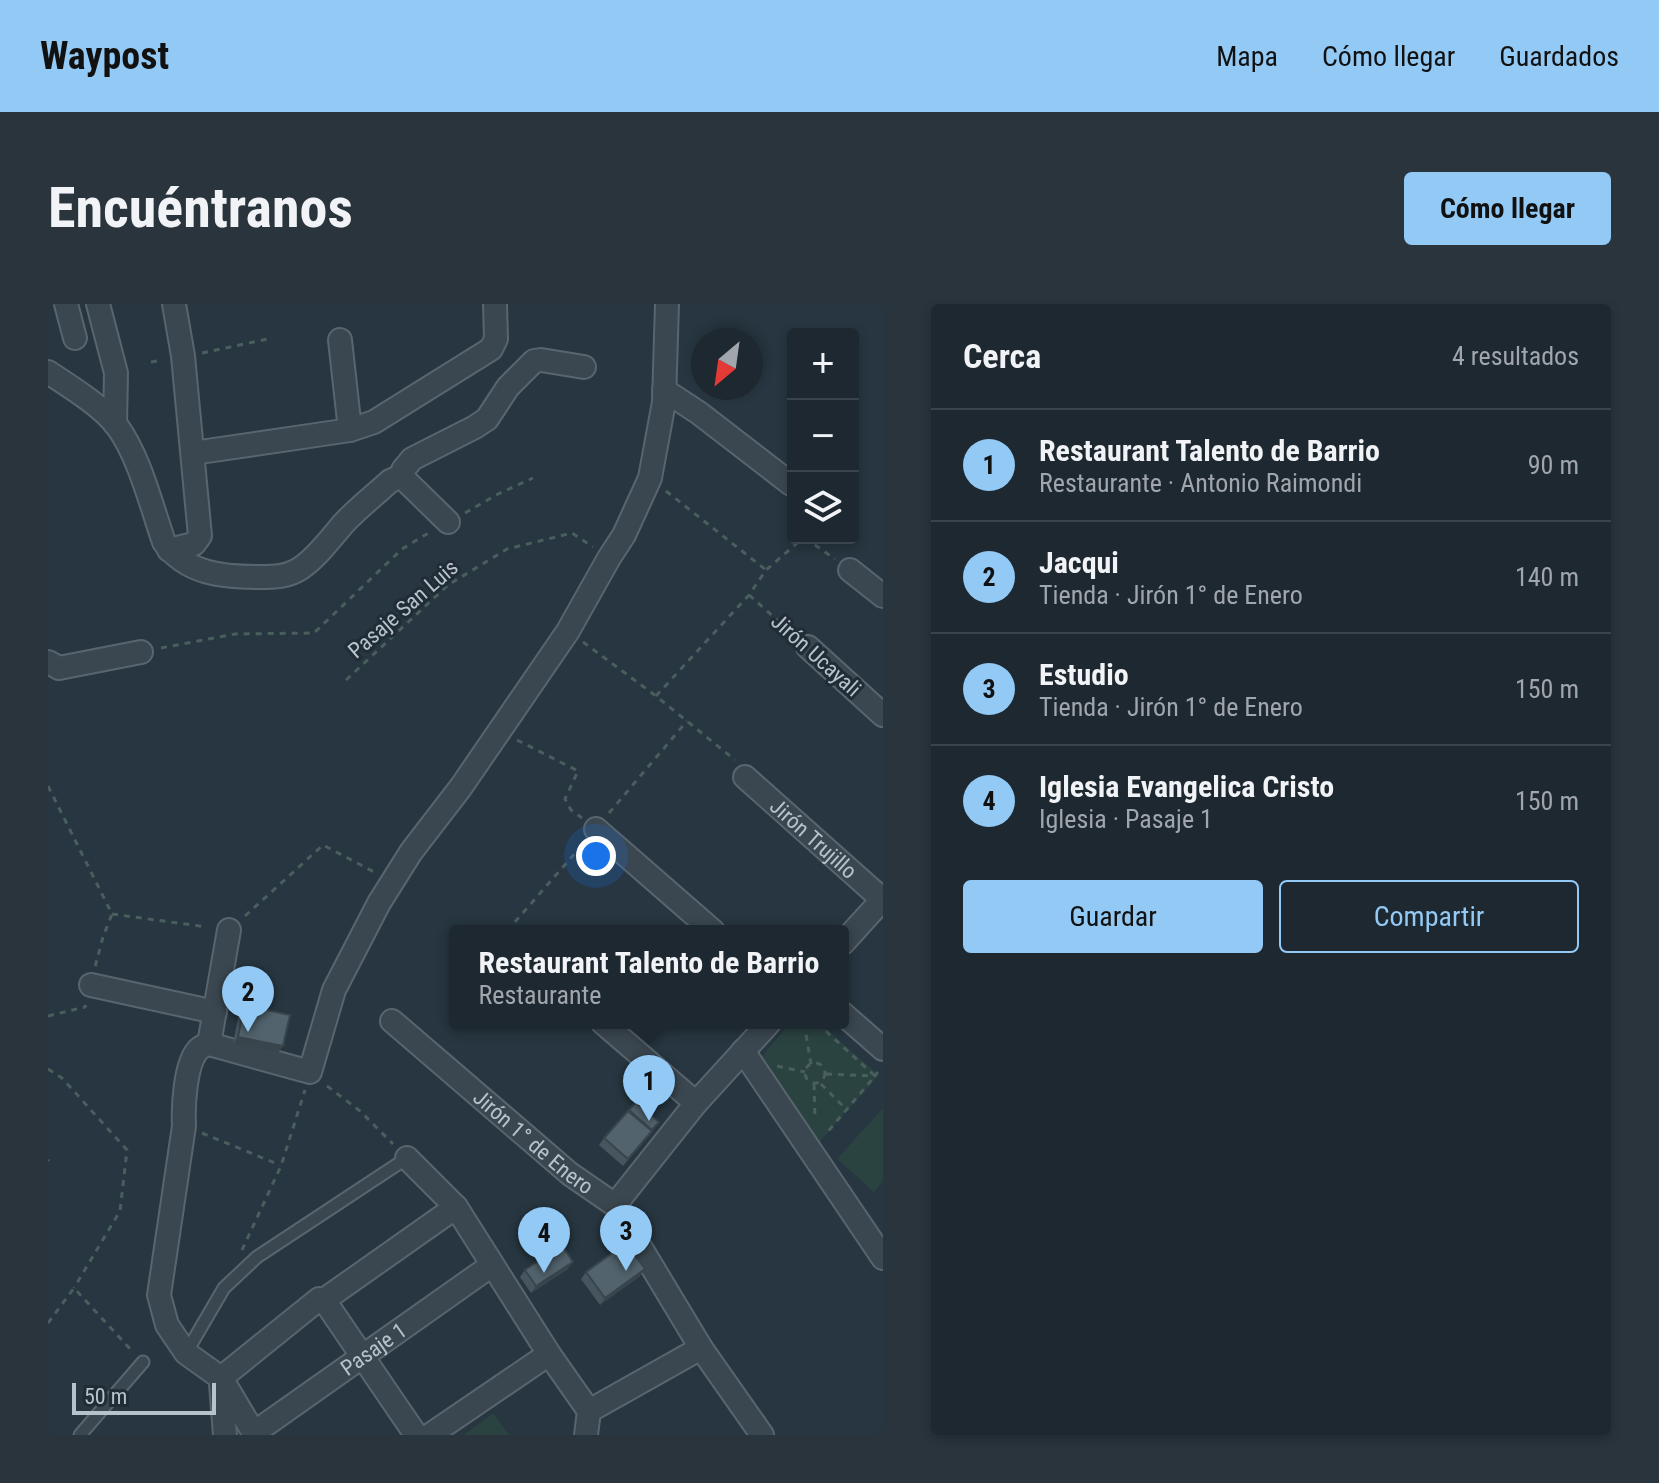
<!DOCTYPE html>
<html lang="es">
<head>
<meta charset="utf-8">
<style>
	body { margin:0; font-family:"Roboto Condensed",sans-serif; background:#2a343c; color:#f1f3f6 }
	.controls { position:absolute; right:24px; top:24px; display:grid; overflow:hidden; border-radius:8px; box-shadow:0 4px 12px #0003 }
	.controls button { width:72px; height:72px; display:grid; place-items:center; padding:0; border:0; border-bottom:2px solid #3b444c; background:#1d2830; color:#f1f3f6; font:40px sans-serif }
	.compass { position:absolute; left:643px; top:24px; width:72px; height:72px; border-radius:50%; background:#1d2830; box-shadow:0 4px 12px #0003; rotate:209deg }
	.scale { position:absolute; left:24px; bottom:20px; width:144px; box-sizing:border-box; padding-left:8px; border:4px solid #b8c2cb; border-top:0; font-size:22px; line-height:28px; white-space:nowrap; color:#b8c2cb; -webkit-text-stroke:6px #202c36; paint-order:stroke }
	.you { position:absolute; left:548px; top:552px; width:28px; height:28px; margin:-20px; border:6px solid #fff; border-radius:50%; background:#1a73e8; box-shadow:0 0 0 12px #1a73e833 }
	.badge { display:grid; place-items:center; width:52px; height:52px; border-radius:50%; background:#93c9f5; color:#111; font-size:26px; font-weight:700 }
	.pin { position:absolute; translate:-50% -66px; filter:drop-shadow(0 2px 4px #0008) }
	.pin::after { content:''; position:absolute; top:42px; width:28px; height:24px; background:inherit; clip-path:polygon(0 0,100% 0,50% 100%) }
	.popup { position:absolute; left:401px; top:621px; width:400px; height:104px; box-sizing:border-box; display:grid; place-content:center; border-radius:8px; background:#1d2830; filter:drop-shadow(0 2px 6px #0005); font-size:26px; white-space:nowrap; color:#a0a6ab }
	.popup b { font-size:30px; color:#f1f3f6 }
	.popup::after { content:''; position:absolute; left:50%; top:100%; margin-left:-16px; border:16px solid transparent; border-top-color:#1d2830 }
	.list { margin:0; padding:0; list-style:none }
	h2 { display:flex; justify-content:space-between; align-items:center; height:104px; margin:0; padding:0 32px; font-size:34px }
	h2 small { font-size:26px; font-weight:400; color:#a0a6ab }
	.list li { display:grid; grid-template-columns:52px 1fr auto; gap:24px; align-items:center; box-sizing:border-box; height:112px; padding:0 32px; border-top:2px solid #3b444c }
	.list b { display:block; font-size:30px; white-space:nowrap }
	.list p { margin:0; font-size:26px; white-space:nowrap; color:#a0a6ab }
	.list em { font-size:26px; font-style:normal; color:#a0a6ab }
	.actions { display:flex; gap:16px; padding:24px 32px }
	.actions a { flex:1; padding:18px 0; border:2px solid #93c9f5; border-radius:8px; text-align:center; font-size:28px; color:#93c9f5 }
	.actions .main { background:#93c9f5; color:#111 }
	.icon { flex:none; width:44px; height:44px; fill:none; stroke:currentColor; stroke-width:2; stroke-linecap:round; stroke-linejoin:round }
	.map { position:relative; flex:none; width:835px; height:1131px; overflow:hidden; border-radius:8px }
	header { display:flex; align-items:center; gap:48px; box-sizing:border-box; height:112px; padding:0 40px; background:#93c9f5; color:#111 }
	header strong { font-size:38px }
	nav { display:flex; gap:44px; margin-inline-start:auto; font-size:28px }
	.intro { display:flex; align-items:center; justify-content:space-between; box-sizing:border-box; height:192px; padding:0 48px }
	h1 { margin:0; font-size:56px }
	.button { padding:20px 36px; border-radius:8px; background:#93c9f5; color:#111; font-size:28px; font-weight:700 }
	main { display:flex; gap:48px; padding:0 48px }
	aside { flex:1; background:#1d2830; border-radius:8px; box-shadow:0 4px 12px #0003 }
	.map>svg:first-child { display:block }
	.green { fill:#2a4341 }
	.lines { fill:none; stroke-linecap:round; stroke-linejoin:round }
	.lane-casing { stroke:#59656e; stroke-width:15 }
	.street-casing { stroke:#59656e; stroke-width:26 }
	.path { stroke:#495f5e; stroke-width:3; stroke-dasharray:6 6; stroke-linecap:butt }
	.lane { stroke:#3b4750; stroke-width:11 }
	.street { stroke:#3b4750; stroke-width:22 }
	.wall { fill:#47555e }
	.shaded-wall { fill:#39454c }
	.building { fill:#52636d; stroke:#39454c; stroke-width:2 }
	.labels { text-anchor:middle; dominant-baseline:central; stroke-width:6; stroke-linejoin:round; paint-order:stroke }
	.street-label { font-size:22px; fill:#b8c2cb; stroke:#202c36 }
</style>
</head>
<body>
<header>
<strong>Waypost</strong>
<nav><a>Mapa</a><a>Cómo llegar</a><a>Guardados</a></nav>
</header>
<div class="intro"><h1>Encuéntranos</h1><a class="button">Cómo llegar</a></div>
<main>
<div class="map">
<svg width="835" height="1131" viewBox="0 0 835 1131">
	<rect width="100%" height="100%" fill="#273640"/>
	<g class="green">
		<polygon points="742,719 771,719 831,771 766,844 708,759"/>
		<polygon points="835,804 835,877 826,888 789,855"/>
		<polygon points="445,1109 461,1131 416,1131"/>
	</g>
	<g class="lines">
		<g class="lane-casing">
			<g id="lane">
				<polyline points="138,1049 176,984 209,953 359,854"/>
				<polyline points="32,1131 95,1058"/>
			</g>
		</g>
		<g class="street-casing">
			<g id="street">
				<polyline points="18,0 27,34"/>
				<polyline points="50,0 68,69 67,120"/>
				<polyline points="292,36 302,126"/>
				<path d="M0 68C21 82 54 102 69 122 92 154 103 201 116 238 138 270 175 273 211 273 226 273 240 273 253 264 269 253 283 234 296 219 310 204 327 191 342 177L349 174 356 175 400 218"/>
				<polyline points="616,86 651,109 743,180"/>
				<polyline points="145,149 302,126 326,118 443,45 448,35 447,0"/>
				<polyline points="356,175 355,166 364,155 427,123 439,115 460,83 486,57 493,56 536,63"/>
				<polyline points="121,246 146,240 152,232 135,52 126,0"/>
				<polyline points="802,266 835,292"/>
				<polyline points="760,343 835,411"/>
				<polyline points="0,358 11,364 93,348"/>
				<path id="s1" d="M697 473 835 596"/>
				<polyline points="548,525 665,627"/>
				<polyline points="795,639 835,595"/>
				<polyline points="43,681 167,708"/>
				<polyline points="795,710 835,745"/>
				<path id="s2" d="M344 717 522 870 567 901 653 1044 714 1131"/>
				<polyline points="555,719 648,799"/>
				<polyline points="161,740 181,626"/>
				<polyline points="695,747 835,954"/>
				<polyline points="359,854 408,903 501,1050 541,1107"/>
				<polyline points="567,901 648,799 721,719"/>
				<polyline points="276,996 368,1131"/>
				<polyline points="173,1074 271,995 276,996 408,903"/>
				<polyline points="173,1080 177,1131"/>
				<path id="s3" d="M206 1129 444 961"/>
				<path d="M207 1131 173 1074 138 1049 119 1021 111 991 136 822C135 803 137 760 150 746 151 744 159 740 161 740L262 768 286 686 331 599 363 548 413 483 520 327 561 254 576 231 602 174 616 98 619 0"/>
				<polyline points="382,1131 501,1050"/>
				<polyline points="538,1131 541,1107 653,1044"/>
			</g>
		</g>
		<g class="path">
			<polyline points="154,49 220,35"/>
			<polyline points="103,58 115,56"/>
			<polyline points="618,187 718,266"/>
			<polyline points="417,209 450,190 485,174"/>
			<polyline points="757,234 787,255"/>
			<polyline points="701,291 746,331"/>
			<polyline points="535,338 608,392 687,456"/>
			<polyline points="113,344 187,330 266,329 354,245 382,228"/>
			<polyline points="298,376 400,281 459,245 524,229 545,243"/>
			<polyline points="608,392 701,291 718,266 755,234"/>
			<polyline points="469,436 530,467 517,495 523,506 534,514"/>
			<polyline points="0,482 64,610 55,633 47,663"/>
			<polyline points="561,509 639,417"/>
			<polyline points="64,610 159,623"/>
			<polyline points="197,612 275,541 328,569"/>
			<polyline points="459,627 536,539"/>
			<polyline points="0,712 37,703 38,701"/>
			<polyline points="756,719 763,760"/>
			<polyline points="769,719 827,772 777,831"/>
			<circle cx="767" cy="769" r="10"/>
			<polyline points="729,762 757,768"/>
			<polyline points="0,765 14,774 79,846 72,907 26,984"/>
			<polyline points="778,770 827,772 831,766"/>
			<polyline points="766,780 767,816"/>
			<polyline points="773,780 798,805"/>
			<polyline points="279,782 312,807 345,840"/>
			<polyline points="154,829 232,861"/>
			<polyline points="0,856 1,857"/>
			<polyline points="194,946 233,862 257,786"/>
			<polyline points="0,1019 26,984 84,1047"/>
		</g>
		<use href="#lane" class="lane"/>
		<use href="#street" class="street"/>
	</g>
	<g class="wall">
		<polygon points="196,701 230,749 185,740 191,708"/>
		<polygon points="611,818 575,862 551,841 556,834"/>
		<polygon points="520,965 483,989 472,973 477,966"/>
		<polygon points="538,968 592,972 552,1001 533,975"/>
	</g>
	<g class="shaded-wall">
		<polygon points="190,733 235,742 230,749 185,740"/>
		<polygon points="525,958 520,965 483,989 488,982"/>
		<polygon points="597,965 592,972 552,1001 557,994"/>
	</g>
	<g class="building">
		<polygon points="196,701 242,711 235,742 190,733"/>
		<polygon points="588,798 611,818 604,826 581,806"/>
		<polygon points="580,807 604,827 580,855 556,834"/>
		<polygon points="578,939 597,965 557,994 538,968"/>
		<polygon points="514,941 525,958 488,982 477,966"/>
	</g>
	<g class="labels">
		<g class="street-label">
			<text transform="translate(355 305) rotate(-41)">Pasaje San Luis</text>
			<text transform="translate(768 351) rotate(42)">Jirón Ucayali</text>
			<text stroke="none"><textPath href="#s1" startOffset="92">Jirón Trujillo</textPath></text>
			<text stroke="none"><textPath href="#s2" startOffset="186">Jirón 1° de Enero</textPath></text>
			<text stroke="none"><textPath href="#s3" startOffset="146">Pasaje 1</textPath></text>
		</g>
	</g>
</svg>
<div class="controls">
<button>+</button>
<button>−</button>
<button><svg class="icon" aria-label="layers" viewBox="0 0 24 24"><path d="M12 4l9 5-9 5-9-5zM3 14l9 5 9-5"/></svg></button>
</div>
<svg class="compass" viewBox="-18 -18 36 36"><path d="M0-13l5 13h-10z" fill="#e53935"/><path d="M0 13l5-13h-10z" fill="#a0a6ab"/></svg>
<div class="scale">50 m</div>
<div class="you"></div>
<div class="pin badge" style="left:601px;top:817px">1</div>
<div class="popup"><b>Restaurant Talento de Barrio</b>Restaurante</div>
<div class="pin badge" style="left:200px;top:728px">2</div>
<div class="pin badge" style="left:578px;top:967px">3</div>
<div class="pin badge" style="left:496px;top:969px">4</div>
</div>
<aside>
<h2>Cerca<small>4 resultados</small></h2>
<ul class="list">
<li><span class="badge">1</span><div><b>Restaurant Talento de Barrio</b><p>Restaurante · Antonio Raimondi</p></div><em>90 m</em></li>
<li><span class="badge">2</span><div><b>Jacqui</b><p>Tienda · Jirón 1° de Enero</p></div><em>140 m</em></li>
<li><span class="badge">3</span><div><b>Estudio</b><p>Tienda · Jirón 1° de Enero</p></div><em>150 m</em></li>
<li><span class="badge">4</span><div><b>Iglesia Evangelica Cristo</b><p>Iglesia · Pasaje 1</p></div><em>150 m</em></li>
</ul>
<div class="actions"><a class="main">Guardar</a><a>Compartir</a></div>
</aside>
</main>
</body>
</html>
